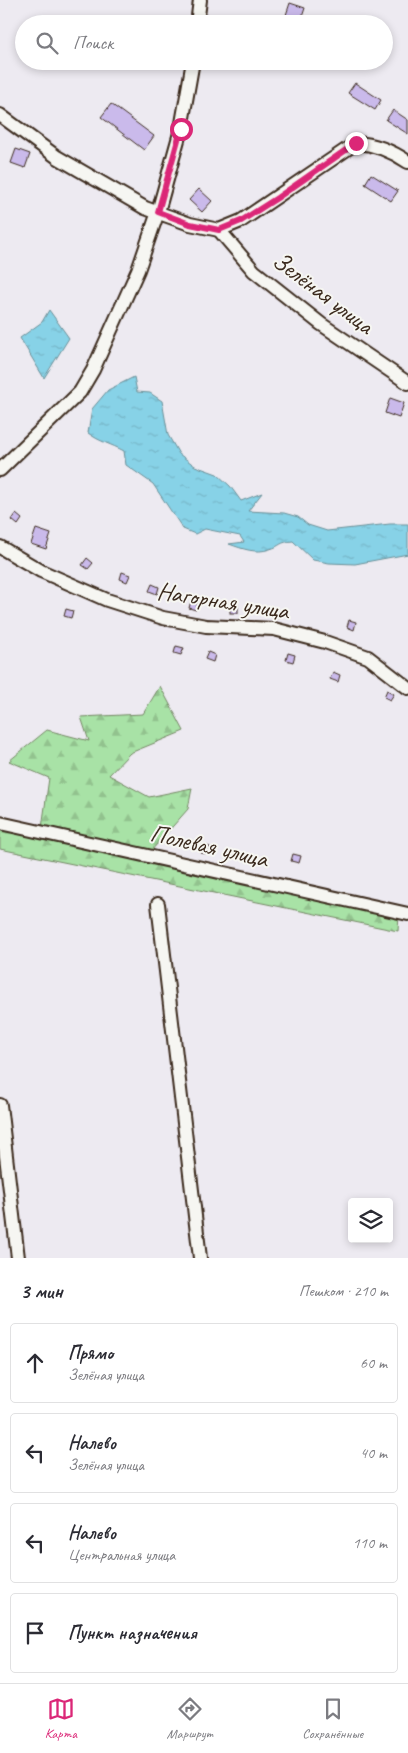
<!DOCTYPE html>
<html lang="ru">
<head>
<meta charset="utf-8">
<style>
	body { margin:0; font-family:Caveat,sans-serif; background:#f7f7f7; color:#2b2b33 }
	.controls { position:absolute; right:15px; bottom:15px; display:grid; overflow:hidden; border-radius:5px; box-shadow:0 2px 8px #0003 }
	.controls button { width:45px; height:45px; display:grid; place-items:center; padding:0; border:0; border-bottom:1px solid #e1e1e2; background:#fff; color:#2b2b33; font:25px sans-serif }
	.stop { position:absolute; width:15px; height:15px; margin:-11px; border:4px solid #db2777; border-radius:50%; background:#fff }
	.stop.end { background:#db2777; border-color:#fff; box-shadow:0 1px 5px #0008 }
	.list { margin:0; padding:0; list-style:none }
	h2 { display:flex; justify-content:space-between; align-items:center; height:65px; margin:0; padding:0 20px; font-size:21px }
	h2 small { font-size:16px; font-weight:400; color:#7c7c81 }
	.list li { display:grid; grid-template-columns:32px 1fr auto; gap:15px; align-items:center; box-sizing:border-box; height:80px; margin:0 10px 10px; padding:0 10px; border:1px solid #e1e1e2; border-radius:5px }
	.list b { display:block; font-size:19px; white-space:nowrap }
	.list p { margin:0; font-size:16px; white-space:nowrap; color:#7c7c81 }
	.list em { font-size:16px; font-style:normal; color:#7c7c81 }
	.icon { flex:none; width:28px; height:28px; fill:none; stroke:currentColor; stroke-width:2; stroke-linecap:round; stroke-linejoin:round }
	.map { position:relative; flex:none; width:408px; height:1258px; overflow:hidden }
	.search { position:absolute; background:#fff; box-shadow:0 2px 8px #0003; left:15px; right:15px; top:15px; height:55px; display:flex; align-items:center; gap:12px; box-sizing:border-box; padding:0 18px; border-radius:28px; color:#7c7c81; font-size:19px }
	.sheet { height:425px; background:#fff }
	nav { display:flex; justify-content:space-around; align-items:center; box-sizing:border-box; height:70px; border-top:1px solid #e1e1e2; background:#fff; font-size:14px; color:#7c7c81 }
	nav a { display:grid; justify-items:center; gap:2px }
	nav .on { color:#db2777 }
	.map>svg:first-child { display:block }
	.forest { fill:url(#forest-firs); stroke:#728662 }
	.water { fill:url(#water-ripples); stroke:#698f97 }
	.building { fill:#cabaeb; stroke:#3b2a1e }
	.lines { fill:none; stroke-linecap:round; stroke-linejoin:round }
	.minor-casing { stroke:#3b2a1e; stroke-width:16 }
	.minor { stroke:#f6f6f2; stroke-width:12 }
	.route { stroke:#db2777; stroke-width:6 }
	.labels { text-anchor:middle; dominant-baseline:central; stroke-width:4; stroke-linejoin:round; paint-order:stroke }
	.street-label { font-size:25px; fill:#3b2a1e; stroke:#f6f6f2 }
</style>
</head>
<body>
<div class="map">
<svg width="408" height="1258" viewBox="0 0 408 1258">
	<defs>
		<pattern id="forest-firs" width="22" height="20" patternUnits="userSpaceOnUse" patternTransform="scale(1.25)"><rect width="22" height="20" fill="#a8e2a6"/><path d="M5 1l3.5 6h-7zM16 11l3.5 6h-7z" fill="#92c28e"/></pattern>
		<pattern id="water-ripples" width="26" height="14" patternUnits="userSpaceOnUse" patternTransform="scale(1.25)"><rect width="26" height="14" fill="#87d2e7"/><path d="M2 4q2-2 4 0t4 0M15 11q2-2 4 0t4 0" fill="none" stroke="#75b4c6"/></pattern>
	</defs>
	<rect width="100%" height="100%" fill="#edeaf1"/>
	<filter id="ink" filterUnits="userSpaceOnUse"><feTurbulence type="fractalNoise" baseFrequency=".02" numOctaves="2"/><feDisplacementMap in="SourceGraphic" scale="10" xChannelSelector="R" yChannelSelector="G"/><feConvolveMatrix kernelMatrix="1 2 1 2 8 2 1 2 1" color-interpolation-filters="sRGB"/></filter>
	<g filter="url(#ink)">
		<polygon class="forest" points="160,686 184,731 130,753 109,775 149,797 192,788 188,809 143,860 399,914 398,931 0,849 0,827 41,835 49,778 9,761 47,730 89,741 81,717 143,714"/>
		<g class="water">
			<polygon points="49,310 69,338 44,378 20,338 42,322"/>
			<path d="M134 377 137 392 150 393 162 401 168 435 179 454 195 466 217 474 230 486 241 501 262 493 248 511 284 513 298 517 308 525 327 531 390 524H408V554L355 564 329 563 313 560 293 541C279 542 281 546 270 549 256 554 243 549 229 544L244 542 240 536 205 529 195 534 183 529 153 484 126 465 124 451C111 444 100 442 88 433L92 409 108 390Z"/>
		</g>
		<g class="building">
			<polygon points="290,3 305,8 300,23 285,18"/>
			<polygon points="355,83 381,100 375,110 348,93"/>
			<polygon points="111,104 154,136 144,150 101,117"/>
			<polygon points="393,110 408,120 408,134 386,120"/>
			<polygon points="16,149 30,154 25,168 11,163"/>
			<polygon points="371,174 398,191 391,201 365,184"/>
			<polygon points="199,189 212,201 202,212 189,200"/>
			<polygon points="390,398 404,403 399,418 385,413"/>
			<polygon points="16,514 22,519 18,525 12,520"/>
			<polygon points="36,529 51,534 46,549 31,544"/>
			<polygon points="87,558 93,563 88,569 82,565"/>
			<polygon points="122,572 130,575 127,582 120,579"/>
			<polygon points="152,584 159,587 157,594 149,591"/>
			<polygon points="191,601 198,603 196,610 189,608"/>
			<rect x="230" y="606" width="8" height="7"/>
			<polygon points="66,609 73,611 71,618 64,616"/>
			<polygon points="274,609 281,611 279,618 272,617"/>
			<polygon points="349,620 356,622 354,630 347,627"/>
			<polygon points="176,646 184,648 181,655 174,653"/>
			<polygon points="208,652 215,655 213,662 205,659"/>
			<polygon points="288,653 295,655 293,662 286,660"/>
			<polygon points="333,672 340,675 338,682 330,679"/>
			<polygon points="387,690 394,694 390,700 384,697"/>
			<polygon points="203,845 210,847 208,854 201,853"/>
			<polygon points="293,854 301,856 299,863 291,861"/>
		</g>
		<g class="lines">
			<g class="minor-casing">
				<g id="minor">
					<polyline points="197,24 200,0"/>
					<path d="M0 115 57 157 145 208 190 224 219 230 241 221 356 143C376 144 392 151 408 162"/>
					<polyline points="219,230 254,271 321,324 408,383"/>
					<polyline points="0,470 80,392 93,370 138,270 158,212 181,129 193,61"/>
					<polyline points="0,547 41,571 107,600 163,618 206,626 274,629 325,642 368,657 408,688"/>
					<polyline points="0,823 408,914"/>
					<polyline points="158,904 200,1258"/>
					<polyline points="0,1105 18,1258"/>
				</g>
			</g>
			<use href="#minor" class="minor"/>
		</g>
	</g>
	<g class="lines" filter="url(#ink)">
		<polyline class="route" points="181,129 158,212 190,224 219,230 241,221 277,198 356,143"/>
	</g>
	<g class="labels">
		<g class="street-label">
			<text transform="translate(323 293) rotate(37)">Зелёная улица</text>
			<text transform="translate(223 601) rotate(9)">Нагорная улица</text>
			<text transform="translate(209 846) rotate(13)">Полевая улица</text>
		</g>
	</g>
</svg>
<div class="controls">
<button><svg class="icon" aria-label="layers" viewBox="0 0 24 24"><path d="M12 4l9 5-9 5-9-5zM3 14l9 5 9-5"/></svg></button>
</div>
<div class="stop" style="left:181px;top:129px"></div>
<div class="stop end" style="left:356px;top:143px"></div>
<div class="search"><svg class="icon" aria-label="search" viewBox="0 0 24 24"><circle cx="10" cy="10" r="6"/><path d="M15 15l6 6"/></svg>Поиск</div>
</div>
<section class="sheet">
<h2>3 мин<small>Пешком · 210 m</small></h2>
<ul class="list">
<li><svg class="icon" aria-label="ahead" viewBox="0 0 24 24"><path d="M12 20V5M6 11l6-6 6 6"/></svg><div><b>Прямо</b><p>Зелёная улица</p></div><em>60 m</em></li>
<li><svg class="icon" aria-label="left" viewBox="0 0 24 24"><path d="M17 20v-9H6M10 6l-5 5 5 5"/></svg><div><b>Налево</b><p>Зелёная улица</p></div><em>40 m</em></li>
<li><svg class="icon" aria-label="left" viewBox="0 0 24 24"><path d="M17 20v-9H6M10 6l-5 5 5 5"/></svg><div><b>Налево</b><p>Центральная улица</p></div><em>110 m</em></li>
<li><svg class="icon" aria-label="arrive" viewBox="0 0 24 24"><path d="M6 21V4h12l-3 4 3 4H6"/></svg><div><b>Пункт назначения</b></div></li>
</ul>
</section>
<nav>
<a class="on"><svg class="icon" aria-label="map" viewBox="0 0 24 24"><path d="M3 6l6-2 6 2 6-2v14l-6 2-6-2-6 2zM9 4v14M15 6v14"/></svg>Карта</a>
<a><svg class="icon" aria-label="directions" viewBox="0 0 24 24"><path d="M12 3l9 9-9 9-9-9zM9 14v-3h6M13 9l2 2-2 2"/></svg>Маршрут</a>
<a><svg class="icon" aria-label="saved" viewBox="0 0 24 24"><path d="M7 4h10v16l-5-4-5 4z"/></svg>Сохранённые</a>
</nav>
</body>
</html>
